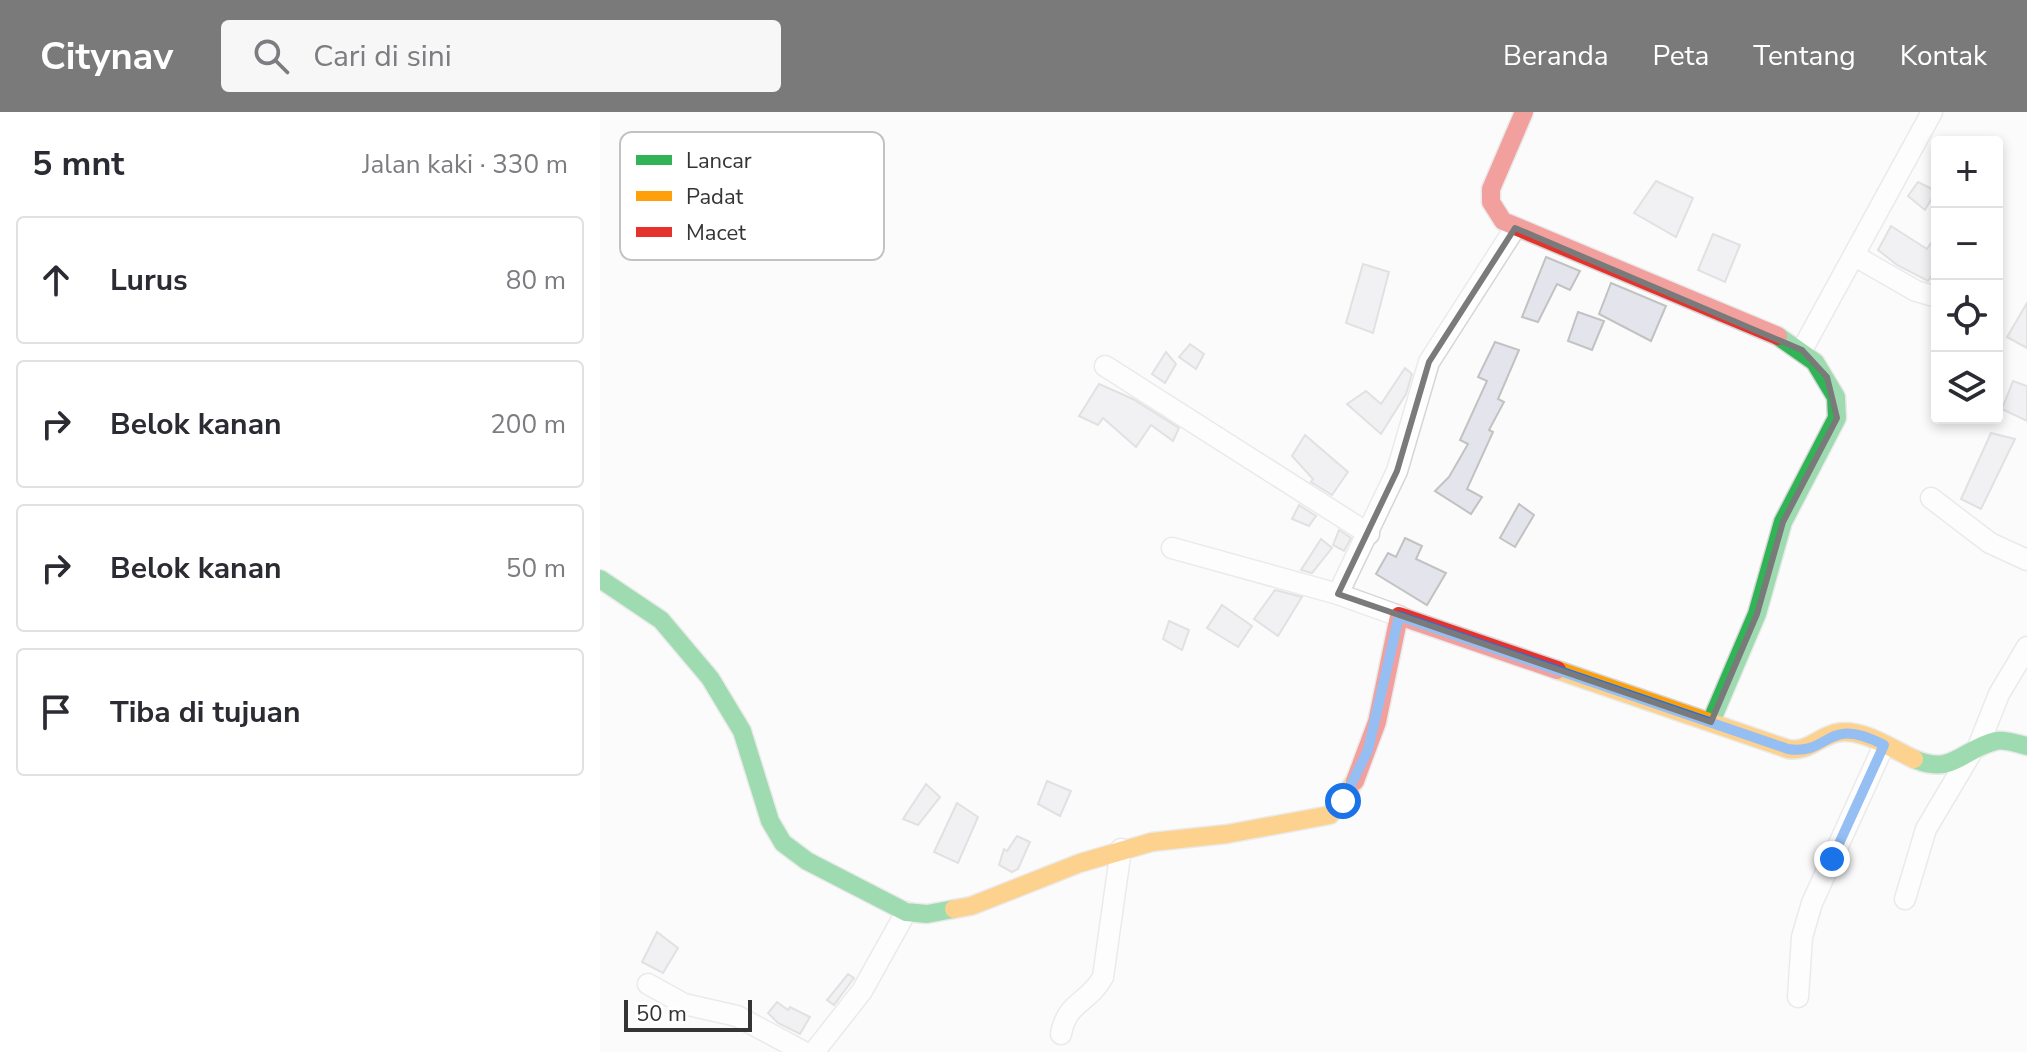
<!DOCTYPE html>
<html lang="id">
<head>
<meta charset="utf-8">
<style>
	body { margin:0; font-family:"Nunito Sans",sans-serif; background:#f7f7f7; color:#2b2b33 }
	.controls { position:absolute; right:24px; top:24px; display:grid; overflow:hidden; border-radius:8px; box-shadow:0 4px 12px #0003 }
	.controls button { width:72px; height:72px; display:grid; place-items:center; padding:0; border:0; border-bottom:2px solid #e1e1e2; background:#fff; color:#2b2b33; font:40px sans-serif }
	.scale { position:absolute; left:24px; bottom:20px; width:128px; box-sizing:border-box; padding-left:8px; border:4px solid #343435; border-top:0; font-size:22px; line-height:28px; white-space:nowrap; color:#343435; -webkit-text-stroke:6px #fff; paint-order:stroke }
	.stop { position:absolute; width:24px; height:24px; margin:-18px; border:6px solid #1a73e8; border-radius:50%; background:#fff }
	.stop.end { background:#1a73e8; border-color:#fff; box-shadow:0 2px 8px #0008 }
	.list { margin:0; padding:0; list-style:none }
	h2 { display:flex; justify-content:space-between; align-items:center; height:104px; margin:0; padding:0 32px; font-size:34px }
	h2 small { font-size:26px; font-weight:400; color:#7c7c81 }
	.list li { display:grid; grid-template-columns:52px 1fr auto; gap:24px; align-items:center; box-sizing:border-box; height:128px; margin:0 16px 16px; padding:0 16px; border:2px solid #e1e1e2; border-radius:8px }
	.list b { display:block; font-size:30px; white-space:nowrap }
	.list em { font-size:26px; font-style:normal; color:#7c7c81 }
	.icon { flex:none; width:44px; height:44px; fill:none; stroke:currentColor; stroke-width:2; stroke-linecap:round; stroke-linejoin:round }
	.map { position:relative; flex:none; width:1427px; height:940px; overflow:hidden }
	header { display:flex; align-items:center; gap:48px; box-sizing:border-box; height:112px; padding:0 40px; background:#7a7a7b; color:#fff }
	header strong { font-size:38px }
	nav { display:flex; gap:44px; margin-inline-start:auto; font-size:28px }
	.search { width:560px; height:72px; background:#f7f7f7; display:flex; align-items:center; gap:20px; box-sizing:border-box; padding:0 28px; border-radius:8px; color:#7c7c81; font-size:30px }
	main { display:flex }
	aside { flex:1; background:#fff }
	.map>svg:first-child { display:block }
	.building { fill:#e4e4ec; stroke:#c2c2c3; stroke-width:2 }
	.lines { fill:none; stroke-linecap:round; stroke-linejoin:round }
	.street-casing { stroke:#d6d6d7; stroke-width:23 }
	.fast-casing { stroke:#d6d6d7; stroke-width:21 }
	.slow-casing { stroke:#d6d6d7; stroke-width:21 }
	.jam-casing { stroke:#d6d6d7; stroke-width:21 }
	.street { stroke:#fefeff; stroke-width:20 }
	.fast { stroke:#30b455; stroke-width:18 }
	.slow { stroke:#ff9f0a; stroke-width:18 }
	.jam { stroke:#e5322d; stroke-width:18 }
	.route { stroke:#1a73e8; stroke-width:10 }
	.marked { fill:none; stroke:#7a7a7b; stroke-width:6; stroke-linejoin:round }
	.key { fill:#fff; stroke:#c2c2c2; stroke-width:2 }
	.key-label { font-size:22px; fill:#343435 }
</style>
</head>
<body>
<header>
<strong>Citynav</strong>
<div class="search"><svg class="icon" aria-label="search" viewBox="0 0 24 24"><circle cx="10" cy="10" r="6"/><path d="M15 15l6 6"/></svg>Cari di sini</div>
<nav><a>Beranda</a><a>Peta</a><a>Tentang</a><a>Kontak</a></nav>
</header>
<main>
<aside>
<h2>5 mnt<small>Jalan kaki · 330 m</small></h2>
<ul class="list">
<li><svg class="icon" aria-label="ahead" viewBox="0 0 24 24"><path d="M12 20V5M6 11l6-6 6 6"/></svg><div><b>Lurus</b></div><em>80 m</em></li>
<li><svg class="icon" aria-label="right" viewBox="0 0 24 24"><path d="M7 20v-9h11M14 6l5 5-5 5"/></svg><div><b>Belok kanan</b></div><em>200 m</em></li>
<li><svg class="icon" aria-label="right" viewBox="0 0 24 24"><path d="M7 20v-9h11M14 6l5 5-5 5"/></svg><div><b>Belok kanan</b></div><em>50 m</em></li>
<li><svg class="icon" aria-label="arrive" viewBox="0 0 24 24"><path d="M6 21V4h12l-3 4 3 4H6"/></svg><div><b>Tiba di tujuan</b></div></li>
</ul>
</aside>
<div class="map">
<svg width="1427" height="940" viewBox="0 0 1427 940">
	<rect width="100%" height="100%" fill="#fbfbfc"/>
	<g class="building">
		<polygon points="1056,69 1093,86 1076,125 1034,101"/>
		<polygon points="1318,70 1336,79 1325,98 1308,84"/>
		<polygon points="1291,114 1327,137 1337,122 1337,156 1328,169 1297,153 1278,138"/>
		<polygon points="1113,122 1140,133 1125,170 1098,158"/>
		<polygon points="946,145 980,159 970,178 957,172 938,210 922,205"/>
		<polygon points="763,152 789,160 773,221 746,211"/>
		<polygon points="1011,171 1066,194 1051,229 999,202"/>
		<polygon points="1427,191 1427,236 1407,225"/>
		<polygon points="978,200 1004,209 992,238 968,229"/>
		<polygon points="895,230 919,238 898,287 904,290 889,318 893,320 867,377 882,385 871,402 835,379 849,365 868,332 860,328 887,269 878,265"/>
		<polygon points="590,232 604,242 596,257 579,245"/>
		<polygon points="566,240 576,252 565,271 552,262"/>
		<polygon points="805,256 812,262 806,282 781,322 747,292 766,279 781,292"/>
		<polygon points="1413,269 1427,274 1427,309 1402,297"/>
		<polygon points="499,272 533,287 579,316 573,329 551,313 536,335 503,306 498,313 479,304"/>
		<polygon points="1391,321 1415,327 1381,397 1361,387"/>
		<polygon points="705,323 748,360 732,383 711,370 713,367 692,344"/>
		<polygon points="919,392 934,403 915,435 900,426"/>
		<polygon points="699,393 716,404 709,414 692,407"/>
		<polygon points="739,418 751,426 744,439 733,433"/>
		<polygon points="805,426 822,434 816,447 846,461 827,493 776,462 788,441 796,445"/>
		<polygon points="721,427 732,436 712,461 701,458"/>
		<polygon points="675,478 702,485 678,524 654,507"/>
		<polygon points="622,493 652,514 638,535 607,516"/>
		<polygon points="569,509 589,518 582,538 563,527"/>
		<polygon points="447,669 471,679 460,704 438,692"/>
		<polygon points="326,672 340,685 318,713 303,707"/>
		<polygon points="357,691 378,705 358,751 334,740"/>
		<polygon points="417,724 430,730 418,757 412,760 399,753 404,737 407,739"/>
		<polygon points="57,820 78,836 63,861 42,850"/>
		<polygon points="248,862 254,866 234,893 227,888"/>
		<polygon points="177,890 188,898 190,895 210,905 200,922 178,911 168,901"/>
	</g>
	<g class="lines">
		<g class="street-casing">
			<g id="street">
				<polyline points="1255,144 1316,179 1337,185"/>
				<polyline points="1202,238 1332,0"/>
				<polyline points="505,254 769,422"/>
				<polyline points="1331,386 1390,431 1427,448"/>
				<polyline points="572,436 738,482"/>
				<polyline points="799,504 738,482 797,359 829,250 915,116"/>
				<polyline points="1378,635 1399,582 1427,535"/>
				<polyline points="1305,787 1326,717 1370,643"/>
				<polyline points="48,872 84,892 137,904 204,940"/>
				<polyline points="1198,885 1202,825 1212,791 1284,633"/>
				<path d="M461 922C467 889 488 892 503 865L521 737"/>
				<polyline points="214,940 262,879 306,800"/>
			</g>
		</g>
		<g class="fast-casing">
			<g id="fast">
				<polyline points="0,467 61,508 110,566 142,619 170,709 183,731 207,749 306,800 327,802 354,797"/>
				<polyline points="1111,610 1157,502 1183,410 1237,306 1236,285 1215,250 1178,224"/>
				<path d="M1314 647C1353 664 1362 637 1396 629 1405 627 1418 632 1427 634"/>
			</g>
		</g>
		<g class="slow-casing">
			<g id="slow">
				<path d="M957 558 1188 637C1208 640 1217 626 1236 621 1261 615 1292 637 1314 647"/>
				<polyline points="354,797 371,794 480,751 552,730 627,722 730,703 755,669"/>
			</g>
		</g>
		<g class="jam-casing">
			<g id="jam">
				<polyline points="924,0 891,77 891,90 903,109 1178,224"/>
				<polyline points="755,669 777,610 799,504 957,558"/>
			</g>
		</g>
		<use href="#street" class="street"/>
		<use href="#fast" class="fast"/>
		<use href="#slow" class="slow"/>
		<use href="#jam" class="jam"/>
	</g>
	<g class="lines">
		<path class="route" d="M743 689 768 638 799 504 1188 637C1231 644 1225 602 1284 633L1232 747"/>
	</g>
	<path d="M0 0H1427V940H0ZM915 116 1202 238 1227 265 1237 306 1183 410 1157 502 1111 610 738 482 797 359 829 250Z" fill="#fbfbfc" fill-opacity=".55" fill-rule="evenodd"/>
	<path class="marked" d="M915 116 1202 238 1227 265 1237 306 1183 410 1157 502 1111 610 738 482 797 359 829 250Z"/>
	<rect x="20" y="20" width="264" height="128" rx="12" class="key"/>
	<rect x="36" y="43" width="36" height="10" fill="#30b455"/>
	<rect x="36" y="79" width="36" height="10" fill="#ff9f0a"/>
	<rect x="36" y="115" width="36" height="10" fill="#e5322d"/>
	<g class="key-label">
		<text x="86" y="56">Lancar</text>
		<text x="86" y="92">Padat</text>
		<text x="86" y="128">Macet</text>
	</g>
</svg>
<div class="controls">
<button>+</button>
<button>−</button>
<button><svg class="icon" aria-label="locate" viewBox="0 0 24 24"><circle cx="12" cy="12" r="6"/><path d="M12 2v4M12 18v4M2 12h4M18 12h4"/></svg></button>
<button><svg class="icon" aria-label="layers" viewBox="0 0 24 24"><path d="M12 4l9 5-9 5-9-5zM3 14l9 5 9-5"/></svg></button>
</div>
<div class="scale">50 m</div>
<div class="stop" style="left:743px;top:689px"></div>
<div class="stop end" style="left:1232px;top:747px"></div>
</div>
</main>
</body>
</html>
